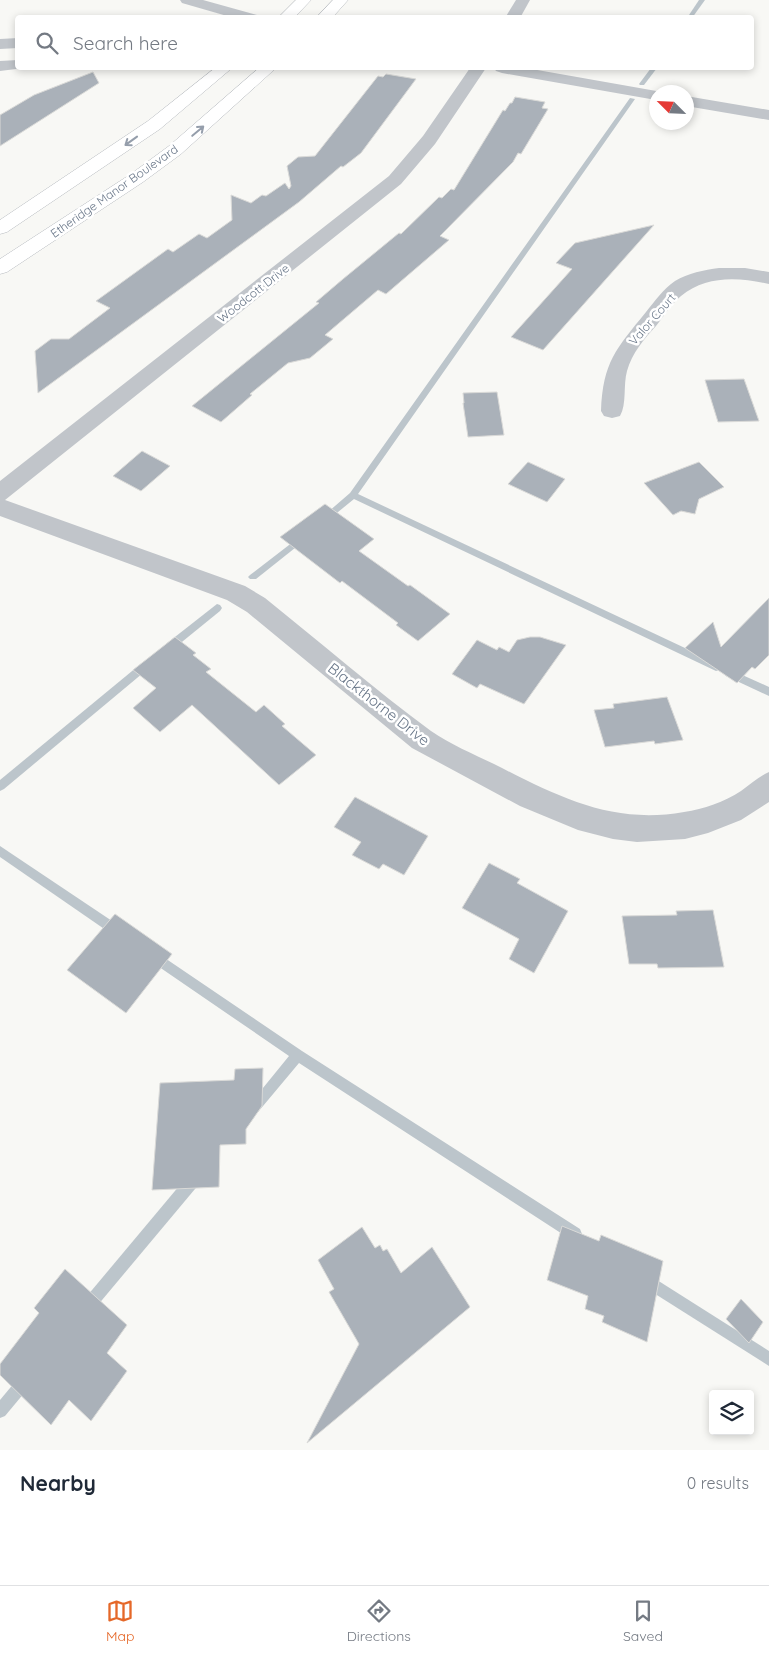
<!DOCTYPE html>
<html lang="en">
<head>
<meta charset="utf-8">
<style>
	body { margin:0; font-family:Quicksand,sans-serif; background:#f6f6f7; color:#1f2937 }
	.controls { position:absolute; right:15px; bottom:15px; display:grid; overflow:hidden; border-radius:5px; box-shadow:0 2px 8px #0003 }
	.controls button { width:45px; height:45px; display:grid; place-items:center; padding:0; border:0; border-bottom:1px solid #e0e1e3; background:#fff; color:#1f2937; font:25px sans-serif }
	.compass { position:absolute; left:649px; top:85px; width:45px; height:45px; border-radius:50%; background:#fff; box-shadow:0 2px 8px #0003; rotate:294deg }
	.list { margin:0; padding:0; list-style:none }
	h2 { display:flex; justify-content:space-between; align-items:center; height:65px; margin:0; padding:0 20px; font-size:21px }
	h2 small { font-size:16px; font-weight:400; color:#747a83 }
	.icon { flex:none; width:28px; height:28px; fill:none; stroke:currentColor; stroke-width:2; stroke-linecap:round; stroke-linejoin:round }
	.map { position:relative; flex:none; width:769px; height:1450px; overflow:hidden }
	.search { position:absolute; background:#fff; box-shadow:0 2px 8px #0003; left:15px; right:15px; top:15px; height:55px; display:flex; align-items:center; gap:12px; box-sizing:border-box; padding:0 18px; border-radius:5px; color:#747a83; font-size:19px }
	.sheet { height:135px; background:#fff }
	nav { display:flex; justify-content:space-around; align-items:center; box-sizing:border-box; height:70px; border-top:1px solid #e0e1e3; background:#fff; font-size:14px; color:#747a83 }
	nav a { display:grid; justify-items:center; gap:2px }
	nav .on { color:#e56829 }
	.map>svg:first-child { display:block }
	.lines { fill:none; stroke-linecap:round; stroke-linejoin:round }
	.stream { fill:#bcc5cb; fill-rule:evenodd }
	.building { fill:#aab1b9; stroke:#dadad8 }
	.major-casing { stroke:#b5b9be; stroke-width:1 }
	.minor { fill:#c1c5ca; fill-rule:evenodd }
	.major { fill:#fff; fill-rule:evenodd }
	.oneway { stroke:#959eab }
	.labels { text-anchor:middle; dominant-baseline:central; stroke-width:5; stroke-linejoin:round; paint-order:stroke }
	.far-street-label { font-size:12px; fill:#677587; stroke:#fff }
	.street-label { font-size:15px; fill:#677587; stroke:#fff }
</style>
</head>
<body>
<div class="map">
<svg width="769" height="1450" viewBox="0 0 769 1450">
	<rect width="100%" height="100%" fill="#f8f8f5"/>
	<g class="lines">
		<g class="stream">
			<polygon points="699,0 705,0 692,18 687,18"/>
			<polygon points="651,68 657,68 644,85 640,85 639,84"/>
			<polygon points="630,98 635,99 358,494 719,664 721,667 719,670 716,671 354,499 327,521 324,522 320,519 350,493"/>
			<polygon points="302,535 305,536 306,538 305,540 256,579 250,579 248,577 250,575"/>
			<polygon points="217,604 220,605 222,608 220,611 172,650 166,650 164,647 166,644"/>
			<polygon points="146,661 149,662 151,665 149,668 4,789 0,791 0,780 143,662"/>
			<polygon points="729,669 769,687 769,696 726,676 724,673 726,670"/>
			<polygon points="0,846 121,927 123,931 121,935 117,936 113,935 0,857"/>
			<polygon points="153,950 302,1051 580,1229 582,1234 580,1239 575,1241 570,1239 299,1063 258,1112 254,1114 250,1112 248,1108 250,1104 289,1056 149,960 147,956 149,952"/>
			<polygon points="195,1172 200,1173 201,1178 200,1183 92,1312 87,1314 82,1312 80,1307 82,1302 190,1173"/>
			<polygon points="646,1273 769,1351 769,1366 641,1285 639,1280 641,1275"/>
			<polygon points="25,1374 30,1376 32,1381 30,1386 5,1416 0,1418 0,1400 20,1376"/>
		</g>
	</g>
	<g class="building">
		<polygon points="93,72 99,83 0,146 0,115 34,95"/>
		<polygon points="386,74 416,79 361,153 343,167 341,166 299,202 38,393 35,351 51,339 69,339 110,308 96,301 168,249 173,252 199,234 207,238 232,220 231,195 251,203 262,195 266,196 285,183 289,189 291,186 287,166 298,157 315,156 378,76 383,77"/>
		<polygon points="515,97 545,102 542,108 548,109 521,154 518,153 513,162 440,236 449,240 386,294 378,290 325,335 333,339 310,358 288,363 250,394 252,395 221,422 192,406 319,303 316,302 343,279 399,233 401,234 439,197 442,198 451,189 454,190 503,110 505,111 510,103 512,103"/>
		<polygon points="654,225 543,350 511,337 572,269 556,263 575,243"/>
		<polygon points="744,379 759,421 718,422 705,380"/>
		<polygon points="497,392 504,435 468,437 463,403 464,403 463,393"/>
		<polygon points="142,451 170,466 141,491 113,476"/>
		<polygon points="528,462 565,479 547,502 508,484"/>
		<polygon points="699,462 724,487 699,499 695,514 681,511 673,515 644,483"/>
		<polygon points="325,504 374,539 359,551 408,586 410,585 450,614 418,641 396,625 398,623 342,581 340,583 280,537"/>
		<polygon points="769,598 769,655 755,669 752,667 737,683 685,648 713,622 721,647"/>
		<polygon points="175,637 196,653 193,655 211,669 206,672 256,712 264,705 285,724 282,726 316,755 279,785 192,705 160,732 133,708 156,688 133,670"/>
		<polygon points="530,637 540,637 566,645 524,704 480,684 477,688 452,674 477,640 497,650 499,647 509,652 517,640"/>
		<polygon points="667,697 683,740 655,744 654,741 605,747 594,710 614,708 613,704"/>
		<polygon points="355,797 428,836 404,875 383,864 379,869 352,855 361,842 334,827"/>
		<polygon points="489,863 520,879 517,883 568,911 534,973 509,959 519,939 462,908"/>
		<polygon points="713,910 724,967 658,968 657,964 629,964 622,916 677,915 676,911"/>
		<polygon points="115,914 172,954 126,1013 67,970"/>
		<polygon points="263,1068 262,1106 246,1129 246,1144 220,1145 219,1187 152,1190 160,1083 234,1080 235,1069"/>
		<polygon points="562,1226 599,1241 601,1235 663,1261 647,1342 602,1322 604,1316 585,1309 588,1296 547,1280"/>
		<polygon points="362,1227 375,1248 380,1245 383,1251 387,1249 401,1273 432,1247 470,1307 307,1443 359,1344 329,1292 334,1289 318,1260"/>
		<polygon points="65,1269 127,1325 107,1353 127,1371 91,1421 69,1400 51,1425 0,1375 0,1364 39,1313 34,1308"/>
		<polygon points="741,1299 763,1322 749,1343 726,1319"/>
	</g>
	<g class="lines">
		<g class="major-casing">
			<g id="major">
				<polygon points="296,0 311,0 294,18 278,18"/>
				<polygon points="333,0 348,0 332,18 316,18"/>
				<polygon points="215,68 232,68 160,129 7,232 0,234 0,220 148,121"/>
				<polygon points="259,68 276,68 181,154 143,182 7,272 0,274 0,259 131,174 169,146"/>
			</g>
		</g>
		<g class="minor">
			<polygon points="180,0 203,0 257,15 259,18 234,18 182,3"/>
			<polygon points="516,0 530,0 520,18 505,18"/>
			<polygon points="18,38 18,48 0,49 0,39"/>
			<polygon points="18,60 18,68 24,68 0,71 0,61"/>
			<path d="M470 68H486L435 144 401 184 5 500 245 586 265 598C320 642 374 689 431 731 450 744 473 754 494 764 557 796 611 825 684 812 704 809 724 802 741 791 751 784 758 777 769 772V802L741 820 708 833 685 839 637 842 613 839 578 830 520 806 412 748 247 612 227 600 0 516V481L389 176 423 136Z"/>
			<polygon points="494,68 526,68 662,92 656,92 656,100 502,73 496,71"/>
			<polygon points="686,96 769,110 769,120 686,106"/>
			<path d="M719 268H745L769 272V284C739 277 706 275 681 296 671 304 664 316 656 326 644 339 632 353 627 371 623 385 627 404 620 416L612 418 604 416 601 411C603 362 616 349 646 312 655 301 663 289 675 281 688 273 704 270 719 268Z"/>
		</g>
		<use href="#major" class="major"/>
	</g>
	<defs><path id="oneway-shaft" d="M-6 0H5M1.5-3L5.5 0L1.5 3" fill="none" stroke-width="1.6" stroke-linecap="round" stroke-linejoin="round" transform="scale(1.25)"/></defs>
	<g class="oneway">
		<use href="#oneway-shaft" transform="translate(198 131) rotate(-40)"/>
		<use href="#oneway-shaft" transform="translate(131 141) rotate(144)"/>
	</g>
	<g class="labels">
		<g class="far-street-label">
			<text transform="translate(114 191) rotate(-35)">Etheridge Manor Boulevard</text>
			<text transform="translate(253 293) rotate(-38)">Woodcott Drive</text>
			<text transform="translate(652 319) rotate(-49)">Valor Court</text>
		</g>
		<g class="street-label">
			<text transform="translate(379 704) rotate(38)">Blackthorne Drive</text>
		</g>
	</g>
</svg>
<div class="controls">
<button><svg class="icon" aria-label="layers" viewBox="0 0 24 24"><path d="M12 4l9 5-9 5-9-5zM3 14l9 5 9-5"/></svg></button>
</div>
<svg class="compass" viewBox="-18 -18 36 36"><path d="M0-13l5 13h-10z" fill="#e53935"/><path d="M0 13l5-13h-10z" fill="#747a83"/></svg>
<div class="search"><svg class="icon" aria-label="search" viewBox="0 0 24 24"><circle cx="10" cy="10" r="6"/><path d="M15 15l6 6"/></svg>Search here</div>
</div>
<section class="sheet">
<h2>Nearby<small>0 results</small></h2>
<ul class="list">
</ul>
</section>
<nav>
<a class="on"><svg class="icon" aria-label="map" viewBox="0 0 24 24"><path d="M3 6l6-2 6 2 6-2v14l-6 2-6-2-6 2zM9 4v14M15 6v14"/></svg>Map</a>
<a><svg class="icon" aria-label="directions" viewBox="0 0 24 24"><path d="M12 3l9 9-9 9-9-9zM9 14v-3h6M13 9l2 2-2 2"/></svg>Directions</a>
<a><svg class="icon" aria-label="saved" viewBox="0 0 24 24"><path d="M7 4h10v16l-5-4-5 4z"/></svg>Saved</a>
</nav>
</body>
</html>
